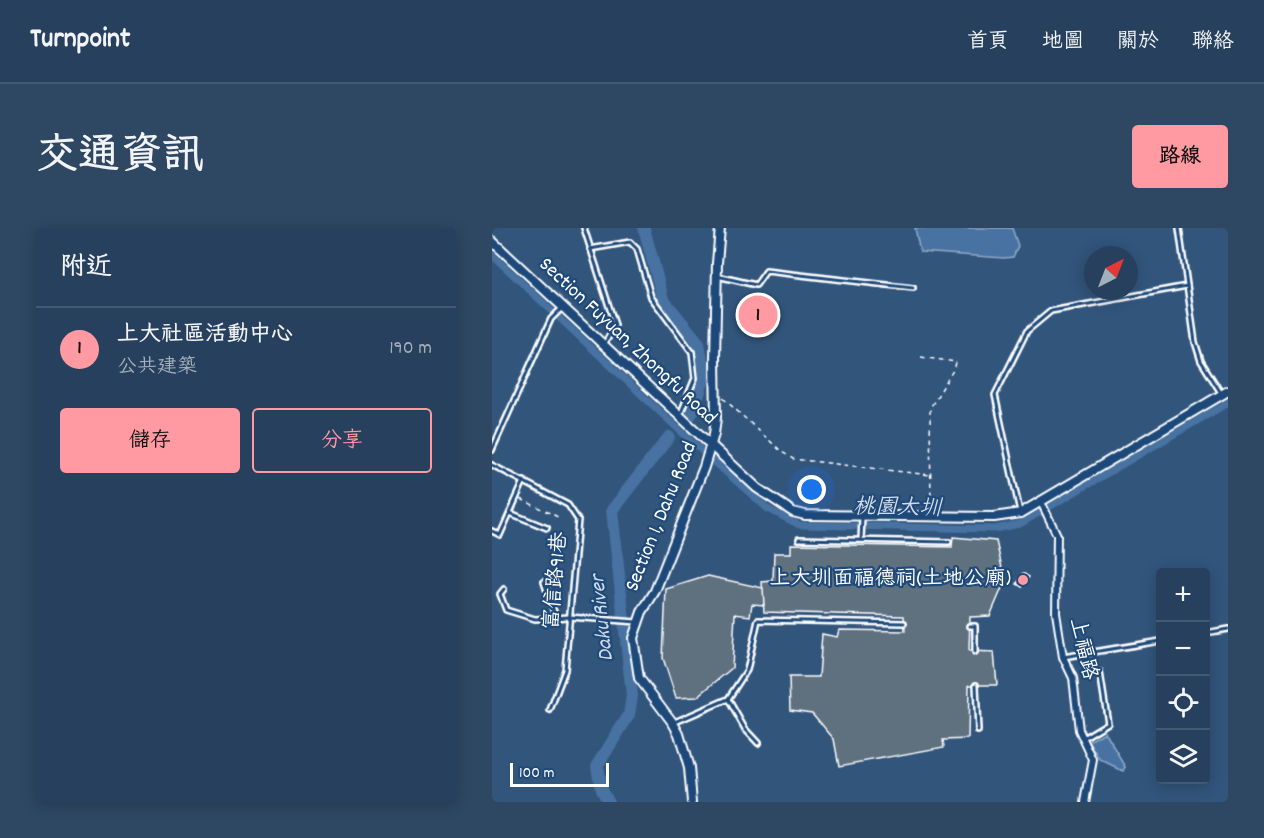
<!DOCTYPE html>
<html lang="zh-TW">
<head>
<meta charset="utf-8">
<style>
	body { margin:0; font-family:Dekko,"LXGW WenKai TC",sans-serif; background:#2e4763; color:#f1f3f6 }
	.controls { position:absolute; right:18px; bottom:18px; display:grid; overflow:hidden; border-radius:6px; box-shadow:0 3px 15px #0003 }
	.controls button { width:54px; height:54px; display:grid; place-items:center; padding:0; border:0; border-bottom:2px solid #425972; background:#26405d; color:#f1f3f6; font:30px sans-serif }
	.compass { position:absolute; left:592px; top:18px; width:54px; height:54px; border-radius:50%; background:#26405d; box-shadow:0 3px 15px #0003; rotate:42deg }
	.scale { position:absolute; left:18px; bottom:15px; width:99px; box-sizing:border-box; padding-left:6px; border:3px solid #fff; border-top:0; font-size:16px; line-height:21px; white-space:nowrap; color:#fff; -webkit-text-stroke:4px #1f4a7a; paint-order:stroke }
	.you { position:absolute; left:320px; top:262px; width:21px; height:21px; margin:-15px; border:4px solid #fff; border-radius:50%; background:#1a73e8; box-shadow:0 0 0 9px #1a73e833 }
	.badge { display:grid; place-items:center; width:39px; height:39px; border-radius:50%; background:#ff9aa2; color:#111; font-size:20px; font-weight:700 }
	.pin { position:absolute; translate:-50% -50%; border:3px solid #fff; box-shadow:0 2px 6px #0006 }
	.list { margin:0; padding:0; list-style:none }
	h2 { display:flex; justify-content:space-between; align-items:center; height:78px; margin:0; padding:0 24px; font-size:26px }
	h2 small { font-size:20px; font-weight:400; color:#a4afbc }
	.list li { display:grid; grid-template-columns:39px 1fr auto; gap:18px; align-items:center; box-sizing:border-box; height:84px; padding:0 24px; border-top:2px solid #425972 }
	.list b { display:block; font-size:22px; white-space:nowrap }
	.list p { margin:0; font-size:20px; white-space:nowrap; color:#a4afbc }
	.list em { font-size:20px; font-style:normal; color:#a4afbc }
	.actions { display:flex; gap:12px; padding:18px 24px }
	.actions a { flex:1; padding:14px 0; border:2px solid #ff9aa2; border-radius:6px; text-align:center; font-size:21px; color:#ff9aa2 }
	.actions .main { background:#ff9aa2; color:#111 }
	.icon { flex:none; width:33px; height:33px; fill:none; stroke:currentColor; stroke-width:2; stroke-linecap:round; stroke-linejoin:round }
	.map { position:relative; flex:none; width:736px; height:574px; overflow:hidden; border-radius:6px }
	header { display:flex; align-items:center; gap:36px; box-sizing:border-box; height:84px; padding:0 30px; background:#26405d; border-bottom:2px solid #425972 }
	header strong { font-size:28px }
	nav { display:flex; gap:33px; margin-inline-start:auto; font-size:21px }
	.intro { display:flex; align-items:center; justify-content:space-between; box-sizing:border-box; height:144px; padding:0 36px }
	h1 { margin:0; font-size:42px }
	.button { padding:15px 27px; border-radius:6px; background:#ff9aa2; color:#111; font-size:21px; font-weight:700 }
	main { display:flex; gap:36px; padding:0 36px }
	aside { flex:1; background:#26405d; border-radius:6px; box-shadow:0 3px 15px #0003 }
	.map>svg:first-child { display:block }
	.water { fill:#4772a1; stroke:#91aac7; stroke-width:1.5 }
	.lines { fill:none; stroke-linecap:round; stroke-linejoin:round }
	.canal { stroke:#4772a1; stroke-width:7 }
	.river { stroke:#4772a1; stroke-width:12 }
	.building { fill:#5e6f7f; stroke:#fff; stroke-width:1.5 }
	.service-casing { stroke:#fff; stroke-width:8 }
	.minor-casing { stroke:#fff; stroke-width:10 }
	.tertiary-casing { stroke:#fff; stroke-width:12 }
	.path { stroke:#fff; stroke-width:1.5; stroke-dasharray:4.5 4.5; stroke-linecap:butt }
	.service { stroke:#1f4a7a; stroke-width:3 }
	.minor { stroke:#1f4a7a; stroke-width:6 }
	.tertiary { stroke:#1f4a7a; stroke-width:8 }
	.poi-dot { fill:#ff9aa2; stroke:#1f4a7a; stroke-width:2 }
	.labels { text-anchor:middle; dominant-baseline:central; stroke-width:4.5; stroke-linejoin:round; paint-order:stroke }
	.street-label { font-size:21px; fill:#fff; stroke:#1f4a7a }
	.poi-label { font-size:21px; fill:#fff; stroke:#1f4a7a; text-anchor:end }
	.water-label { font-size:22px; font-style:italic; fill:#d1dce8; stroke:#1f4a7a }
</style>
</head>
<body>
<header>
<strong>Turnpoint</strong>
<nav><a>首頁</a><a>地圖</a><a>關於</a><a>聯絡</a></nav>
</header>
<div class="intro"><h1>交通資訊</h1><a class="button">路線</a></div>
<main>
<aside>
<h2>附近<small></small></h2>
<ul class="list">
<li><span class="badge">1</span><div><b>上大社區活動中心</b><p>公共建築</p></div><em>190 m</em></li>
</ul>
<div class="actions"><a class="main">儲存</a><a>分享</a></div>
</aside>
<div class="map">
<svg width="736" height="574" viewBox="0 0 736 574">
	<rect width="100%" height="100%" fill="#32557c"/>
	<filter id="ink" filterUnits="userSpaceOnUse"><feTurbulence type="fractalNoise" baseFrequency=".0167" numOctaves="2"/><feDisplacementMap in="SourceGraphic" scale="12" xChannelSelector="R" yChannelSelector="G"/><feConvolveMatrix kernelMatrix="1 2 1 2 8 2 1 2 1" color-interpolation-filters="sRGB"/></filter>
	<g filter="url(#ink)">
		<g class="water">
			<polygon points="423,0 520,0 526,18 521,29 512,30 428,24"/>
			<polygon points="613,504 634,539 631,543 608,532 597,513"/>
		</g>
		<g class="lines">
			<polyline class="canal" points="0,27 201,215 276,281 307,297 503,301 528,296 736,175"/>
			<g class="river">
				<polyline points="152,0 171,71 207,115 213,147 202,182 198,188"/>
				<polyline points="116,574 109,561 105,538 137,487 140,468 120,282 177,209"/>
			</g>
		</g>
		<g class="building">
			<polygon points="258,73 276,75 273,101 256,99"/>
			<polygon points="461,309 504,313 513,353 498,388 478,389 477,423 502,424 505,457 477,457 476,511 451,512 452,519 347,538 342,511 320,485 298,482 297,449 327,449 330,406 345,409 347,402 413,403 412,388 272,384 270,354 281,353 282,325 299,325 299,316 460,319"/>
			<polygon points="531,345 537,349 530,359 525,356"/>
			<polygon points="216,348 271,360 272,377 260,376 258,388 243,386 240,440 205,469 184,470 171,430 174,361"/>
		</g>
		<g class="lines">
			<g class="service-casing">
				<g id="service">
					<polyline points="92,0 123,97 112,117"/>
					<polyline points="687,0 703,114 709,133 729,165"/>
					<polyline points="98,21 138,14 145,21 159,69 200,124 203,150 188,187"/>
					<polyline points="225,48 264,57 274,43 421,60"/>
					<polyline points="0,222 59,91 70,80"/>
					<polyline points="0,237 76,277 86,292 73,442 58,482"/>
					<polyline points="528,284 503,167 535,103 559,83 695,58"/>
					<polyline points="18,285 55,300"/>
					<polyline points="0,303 8,307 32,253"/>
					<polyline points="307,311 457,314"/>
					<polyline points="369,312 370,290"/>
					<polyline points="52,354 64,390"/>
					<polyline points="12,361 8,366 14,382 43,391 77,389 145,394"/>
					<polyline points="478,398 483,398 483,424"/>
					<polyline points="714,405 736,401"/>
					<polyline points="571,429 668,413"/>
					<polyline points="484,457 486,503"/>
					<polyline points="236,471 255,442 266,392 412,395"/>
					<polyline points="183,494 236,471 253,501 266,515"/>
					<polyline points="591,510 616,495 608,444"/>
				</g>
			</g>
			<g class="minor-casing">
				<polyline id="minor" points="549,274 565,307 564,385 571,429 581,450 587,502 601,532 593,574"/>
			</g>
			<g class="tertiary-casing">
				<g id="tertiary">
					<polyline points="0,13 265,260 301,284 313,287 502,289 529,285 736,163"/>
					<polyline points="200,574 197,540 187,506 181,495 147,450 141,410 150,384 163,363 212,239 222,206 224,190 223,131 225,35 228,0"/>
				</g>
			</g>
			<g class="path">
				<polyline points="429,129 464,134 463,139 438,180 439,282"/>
				<polyline points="231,170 290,224 301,231 438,247"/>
				<polyline points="29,271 66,289"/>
			</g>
			<use href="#service" class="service"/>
			<use href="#minor" class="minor"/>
			<use href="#tertiary" class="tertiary"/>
		</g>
	</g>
	<circle class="poi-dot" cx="531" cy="352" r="6"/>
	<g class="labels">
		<g class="street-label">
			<text transform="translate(135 114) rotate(43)">Section Fuyuan, Zhongfu Road</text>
			<text transform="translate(170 289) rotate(-68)">Section 1, Dahu Road</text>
			<text transform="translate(65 353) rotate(-85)">富信路91巷</text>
			<text transform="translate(590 421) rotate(77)">上福路</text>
		</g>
		<g class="poi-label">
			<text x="519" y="352">上大圳面福德祠(土地公廟)</text>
		</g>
		<g class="water-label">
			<text transform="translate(405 281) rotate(1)">桃園大圳</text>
			<text transform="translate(111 390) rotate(-96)">Daku River</text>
		</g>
	</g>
</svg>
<div class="controls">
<button>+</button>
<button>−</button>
<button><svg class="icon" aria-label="locate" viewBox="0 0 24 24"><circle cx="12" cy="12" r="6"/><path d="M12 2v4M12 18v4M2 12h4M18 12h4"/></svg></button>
<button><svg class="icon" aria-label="layers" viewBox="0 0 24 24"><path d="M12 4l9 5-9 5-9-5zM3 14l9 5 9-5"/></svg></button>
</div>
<svg class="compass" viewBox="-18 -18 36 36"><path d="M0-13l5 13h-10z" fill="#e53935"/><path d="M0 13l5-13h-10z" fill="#a4afbc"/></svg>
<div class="scale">100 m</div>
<div class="you"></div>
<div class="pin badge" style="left:266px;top:87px">1</div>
</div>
</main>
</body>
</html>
